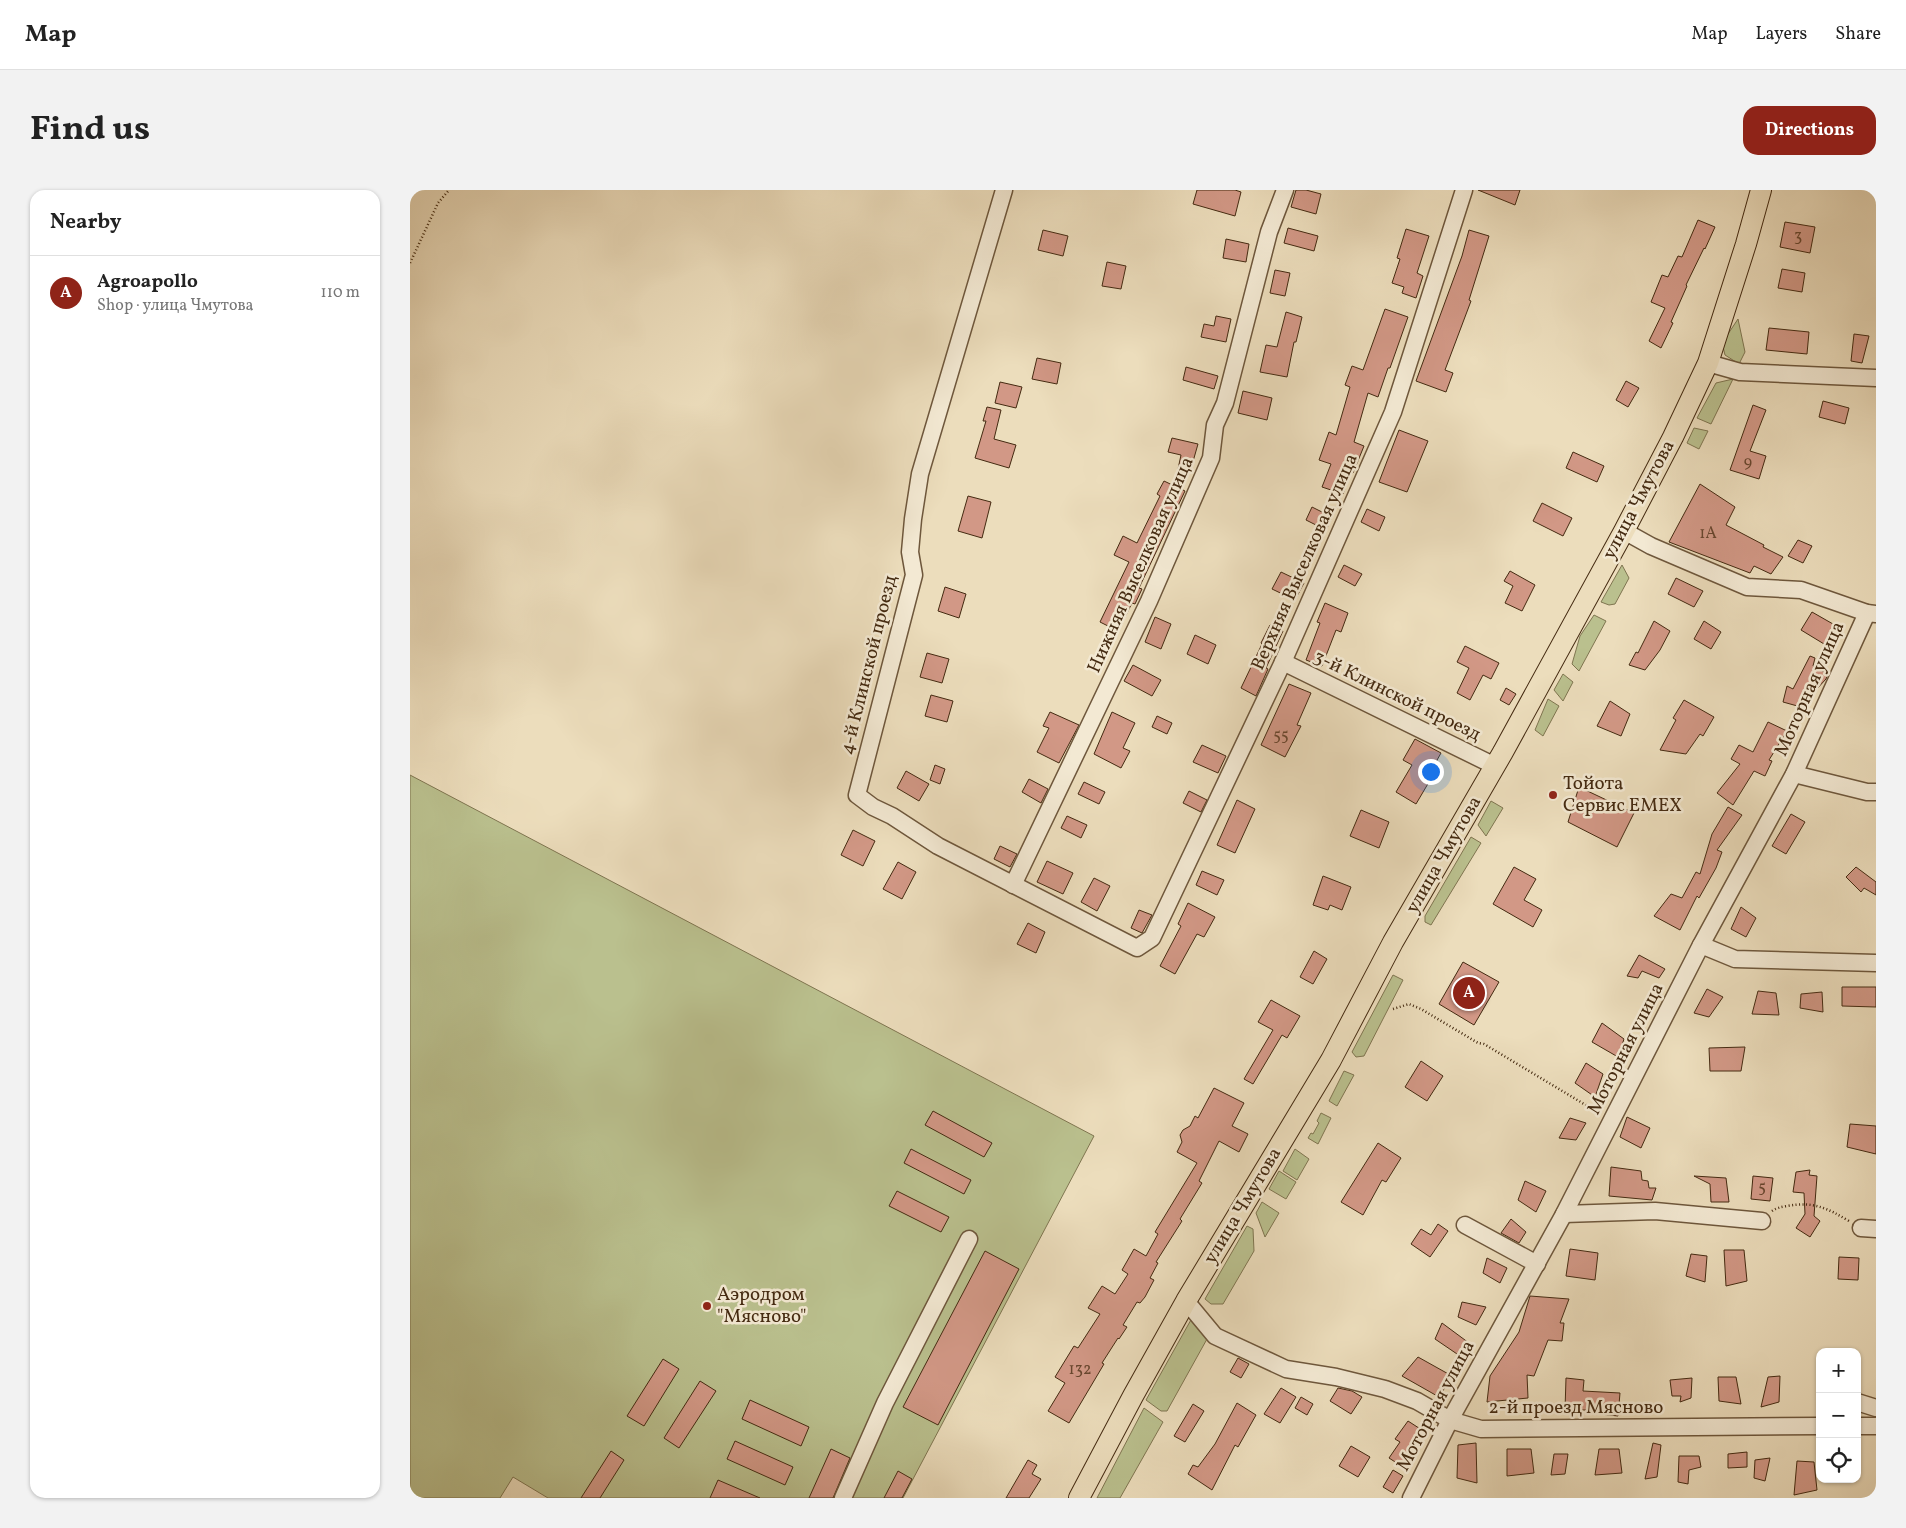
<!DOCTYPE html>
<html lang="en">
<head>
<meta charset="utf-8">
<style>
	body { margin:0; font-family:Vollkorn,serif; background:#f2f2f2; color:#222 }
	.controls { position:absolute; right:15px; bottom:15px; display:grid; overflow:hidden; border-radius:10px; box-shadow:0 1px 4px #0004 }
	.controls button { width:45px; height:45px; display:grid; place-items:center; padding:0; border:0; border-bottom:1px solid #e0e0e0; background:#fff; color:#222; font:25px sans-serif }
	.you { position:absolute; left:1020px; top:581px; width:18px; height:18px; margin:-12px; border:4px solid #fff; border-radius:50%; background:#1a73e8; box-shadow:0 0 0 8px #1a73e833 }
	.badge { display:grid; place-items:center; width:32px; height:32px; border-radius:50%; background:#8f2418; color:#fff; font-size:16px; font-weight:700 }
	.pin { position:absolute; translate:-50% -50%; border:2px solid #fff; box-shadow:0 1px 5px #0006 }
	.list { margin:0; padding:0; list-style:none }
	h2 { display:flex; justify-content:space-between; align-items:center; height:65px; margin:0; padding:0 20px; font-size:21px }
	h2 small { font-size:16px; font-weight:400; color:#767676 }
	.list li { display:grid; grid-template-columns:32px 1fr auto; gap:15px; align-items:center; box-sizing:border-box; height:75px; padding:0 20px; border-top:1px solid #e0e0e0 }
	.list b { display:block; font-size:19px; white-space:nowrap }
	.list p { margin:0; font-size:16px; white-space:nowrap; color:#767676 }
	.list em { font-size:16px; font-style:normal; color:#767676 }
	.icon { flex:none; width:28px; height:28px; fill:none; stroke:currentColor; stroke-width:2; stroke-linecap:round; stroke-linejoin:round }
	.map { position:relative; flex:none; width:1466px; height:1308px; overflow:hidden; border-radius:15px }
	header { display:flex; align-items:center; gap:30px; box-sizing:border-box; height:70px; padding:0 25px; background:#fff; border-bottom:1px solid #e0e0e0 }
	header strong { font-size:24px }
	nav { display:flex; gap:28px; margin-inline-start:auto; font-size:18px }
	.intro { display:flex; align-items:center; justify-content:space-between; box-sizing:border-box; height:120px; padding:0 30px }
	h1 { margin:0; font-size:35px }
	.button { padding:12px 22px; border-radius:15px; background:#8f2418; color:#fff; font-size:18px; font-weight:700 }
	main { display:flex; gap:30px; padding:0 30px }
	aside { flex:1; background:#fff; border-radius:15px; box-shadow:0 1px 4px #0004 }
	.map>svg:first-child { display:block }
	.green { fill:#bac08e; stroke:#7f7550 }
	.building { fill:#d29886; stroke:#442a11 }
	.lines { fill:none; stroke-linecap:round; stroke-linejoin:round }
	.minor-casing { stroke:#6e573c; stroke-width:19 }
	.major-casing { stroke:#442a11; stroke-width:22 }
	.path { stroke:#442a11; stroke-width:2.5; stroke-dasharray:1 2.5; stroke-linecap:butt }
	.minor { stroke:#f3e9d3; stroke-width:16 }
	.major { stroke:#ecddbc; stroke-width:20 }
	.poi-dot { fill:#8f2418; stroke:#f3e9d3; stroke-width:2 }
	.labels { text-anchor:middle; dominant-baseline:central; stroke-width:5; stroke-linejoin:round; paint-order:stroke }
	.number-label { font-size:16px; fill:#68462e }
	.street-label { font-size:19px; fill:#442a11; stroke:#f3e9d3 }
	.poi-label { font-size:19px; fill:#442a11; stroke:#f3e9d3; text-anchor:start }
</style>
</head>
<body>
<header>
<strong>Map</strong>
<nav><a>Map</a><a>Layers</a><a>Share</a></nav>
</header>
<div class="intro"><h1>Find us</h1><a class="button">Directions</a></div>
<main>
<aside>
<h2>Nearby<small></small></h2>
<ul class="list">
<li><span class="badge">A</span><div><b>Agroapollo</b><p>Shop · улица Чмутова</p></div><em>110 m</em></li>
</ul>
</aside>
<div class="map">
<svg width="1466" height="1308" viewBox="0 0 1466 1308">
	<rect width="100%" height="100%" fill="#ecddbc"/>
	<filter id="stains"><feTurbulence type="fractalNoise" baseFrequency=".004" numOctaves="4"/><feColorMatrix values="0 0 0 0 .2 0 0 0 0 .09 0 0 0 0 .02 0 0 0 .5 -.17"/></filter>
	<radialGradient id="worn" r=".72"><stop offset=".6" stop-color="#630" stop-opacity="0"/><stop offset="1" stop-color="#630" stop-opacity=".3"/></radialGradient>
	<g class="green">
		<polygon points="1328,129 1335,162 1329,174 1315,165 1312,153"/>
		<polygon points="1323,189 1301,234 1287,228 1306,193"/>
		<polygon points="1284,238 1298,241 1289,259 1277,253"/>
		<polygon points="1212,375 1219,388 1205,414 1199,415 1191,412"/>
		<polygon points="1184,425 1196,431 1169,481 1162,474 1170,446"/>
		<polygon points="1153,484 1163,492 1153,511 1144,500"/>
		<polygon points="1138,509 1149,516 1133,546 1125,540"/>
		<polygon points="0,585 684,946 493,1308 138,1308 103,1287 90,1308 0,1308"/>
		<polygon points="1081,611 1093,618 1076,646 1068,635"/>
		<polygon points="1061,647 1071,653 1021,735 1015,732 1015,726"/>
		<polygon points="983,785 993,790 954,866 946,867 942,862"/>
		<polygon points="934,881 944,885 927,916 919,911"/>
		<polygon points="911,923 921,928 908,954 898,948 901,943 903,944 909,933 907,931"/>
		<polygon points="885,959 899,969 887,990 873,981"/>
		<polygon points="869,981 886,992 876,1009 859,999"/>
		<polygon points="852,1012 869,1023 855,1047 846,1023"/>
		<polygon points="837,1036 843,1039 844,1061 813,1114 801,1114 795,1109"/>
		<polygon points="782,1128 797,1149 757,1221 751,1221 736,1210"/>
		<polygon points="734,1218 753,1232 710,1308 687,1308"/>
	</g>
	<g class="building">
		<polygon points="787,0 825,0 831,2 825,26 783,14"/>
		<polygon points="886,0 896,0 911,4 906,24 881,17"/>
		<polygon points="1068,0 1110,0 1105,15"/>
		<polygon points="1288,30 1305,37 1295,59 1294,58 1276,95 1277,96 1261,132 1263,133 1251,158 1239,151 1255,118 1241,112 1252,85 1258,87 1268,66 1272,67"/>
		<polygon points="1375,32 1405,37 1400,63 1370,57"/>
		<polygon points="878,38 908,46 904,61 874,53"/>
		<polygon points="996,39 1019,46 1007,83 1013,86 1006,108 992,103 994,97 982,93 990,69 987,68"/>
		<polygon points="633,40 658,46 653,66 628,60"/>
		<polygon points="1059,40 1079,46 1059,110 1061,111 1035,180 1043,183 1036,202 1006,191 1052,66"/>
		<polygon points="816,49 839,54 836,72 813,68"/>
		<polygon points="697,72 716,76 711,99 692,96"/>
		<polygon points="1372,79 1395,83 1392,102 1368,98"/>
		<polygon points="865,80 880,83 875,106 860,103"/>
		<polygon points="975,119 998,127 980,178 978,178 968,207 958,203 944,252 954,256 943,283 941,282 933,304 912,297 921,274 909,270 919,242 926,245 940,197 935,195 942,176 953,180"/>
		<polygon points="876,122 892,127 886,152 884,152 877,187 850,182 856,155 867,157"/>
		<polygon points="806,126 821,129 816,152 791,147 794,134 804,136"/>
		<polygon points="1359,138 1399,142 1397,164 1356,160"/>
		<polygon points="1444,144 1459,146 1452,173 1441,171"/>
		<polygon points="627,168 651,173 647,194 622,189"/>
		<polygon points="776,177 808,186 804,199 773,190"/>
		<polygon points="1216,191 1229,198 1218,217 1206,210"/>
		<polygon points="590,192 612,197 606,218 585,213"/>
		<polygon points="833,201 862,208 857,230 828,223"/>
		<polygon points="1413,211 1439,218 1435,234 1409,227"/>
		<polygon points="1343,215 1356,220 1340,261 1356,266 1349,289 1320,280"/>
		<polygon points="577,217 591,220 584,249 606,255 599,278 565,268 576,231 573,231"/>
		<polygon points="989,240 1018,251 997,302 969,292"/>
		<polygon points="762,248 788,254 780,282 768,279 771,265 758,262"/>
		<polygon points="1163,262 1194,276 1187,292 1156,278"/>
		<polygon points="754,291 775,301 729,398 732,399 725,414 722,413 708,441 690,432 719,372 704,365 713,346 727,353 750,306 747,304"/>
		<polygon points="1290,294 1325,317 1316,335 1354,355 1353,357 1373,367 1361,384 1344,376 1340,383 1259,352"/>
		<polygon points="558,306 581,312 572,348 548,341"/>
		<polygon points="1132,313 1162,328 1153,346 1123,331"/>
		<polygon points="902,317 922,327 916,340 896,330"/>
		<polygon points="957,319 975,327 969,341 951,332"/>
		<polygon points="1388,350 1402,356 1393,373 1378,366"/>
		<polygon points="934,375 952,384 945,396 928,387"/>
		<polygon points="1100,381 1125,395 1112,421 1095,413 1103,396 1094,391"/>
		<polygon points="871,382 894,393 885,410 862,399"/>
		<polygon points="1266,388 1293,401 1284,417 1258,404"/>
		<polygon points="535,397 556,404 549,428 528,421"/>
		<polygon points="915,413 938,423 931,442 926,440 912,476 896,470 910,433 907,432"/>
		<polygon points="1402,422 1430,438 1419,457 1391,440"/>
		<polygon points="745,427 761,434 751,459 735,452"/>
		<polygon points="1244,431 1260,441 1250,460 1235,480 1219,475 1226,462 1228,463"/>
		<polygon points="1294,431 1311,442 1301,459 1284,449"/>
		<polygon points="860,435 873,441 856,478 858,479 846,506 831,498 852,454 851,453"/>
		<polygon points="785,445 806,455 798,474 777,464"/>
		<polygon points="1055,456 1089,473 1081,489 1073,485 1060,510 1047,503 1059,478 1047,472"/>
		<polygon points="517,463 539,469 532,493 510,487"/>
		<polygon points="1400,466 1405,468 1403,476 1418,484 1416,489 1404,502 1397,496 1391,517 1373,512 1377,496 1383,499"/>
		<polygon points="723,475 751,490 742,506 714,491"/>
		<polygon points="879,494 901,503 887,535 891,536 875,567 851,555"/>
		<polygon points="1096,498 1106,504 1099,515 1090,510"/>
		<polygon points="521,505 543,511 537,532 515,526"/>
		<polygon points="1274,510 1304,527 1293,546 1290,544 1276,564 1250,560 1266,530 1263,528"/>
		<polygon points="1200,511 1220,524 1211,546 1187,536"/>
		<polygon points="640,522 669,535 649,573 627,562 639,538 633,536"/>
		<polygon points="702,522 725,533 713,558 720,561 711,578 684,564"/>
		<polygon points="747,526 762,533 757,544 742,537"/>
		<polygon points="1358,532 1377,541 1359,570 1362,571 1355,586 1344,581 1323,615 1307,603 1330,574 1321,569 1329,555 1343,562"/>
		<polygon points="1005,549 1031,563 1016,590 1019,592 1006,614 986,602 1002,575 993,570"/>
		<polygon points="792,555 816,566 808,583 783,572"/>
		<polygon points="525,575 535,579 530,594 520,590"/>
		<polygon points="496,581 519,594 509,611 487,598"/>
		<polygon points="619,589 638,599 631,613 612,602"/>
		<polygon points="674,592 695,602 689,614 668,604"/>
		<polygon points="1169,597 1224,623 1207,657 1158,632"/>
		<polygon points="779,601 797,610 791,622 773,613"/>
		<polygon points="827,610 845,619 825,663 807,655"/>
		<polygon points="1318,617 1332,625 1307,660 1312,662 1306,678 1289,708 1287,706 1270,740 1244,726 1261,704 1272,708 1286,682 1290,684 1302,644"/>
		<polygon points="951,620 979,632 969,658 940,646"/>
		<polygon points="1381,624 1395,632 1376,664 1362,656"/>
		<polygon points="657,626 677,635 671,648 651,638"/>
		<polygon points="443,640 465,651 453,676 431,665"/>
		<polygon points="590,656 607,664 600,677 584,669"/>
		<polygon points="637,671 663,683 653,704 627,692"/>
		<polygon points="488,672 506,682 492,709 473,699"/>
		<polygon points="1104,677 1126,689 1114,710 1132,720 1123,737 1083,714"/>
		<polygon points="1446,677 1466,692 1466,705 1454,698 1451,702 1436,687"/>
		<polygon points="792,681 814,690 807,705 786,695"/>
		<polygon points="913,686 941,697 932,720 920,715 918,720 903,715"/>
		<polygon points="684,688 700,696 687,721 671,712"/>
		<polygon points="778,713 805,727 794,747 787,744 765,784 750,776 771,736 768,734"/>
		<polygon points="1331,717 1346,728 1336,747 1321,739"/>
		<polygon points="729,720 742,725 732,743 721,738"/>
		<polygon points="618,733 635,742 626,763 607,754"/>
		<polygon points="904,761 917,769 903,794 890,787"/>
		<polygon points="1229,765 1255,779 1249,788 1232,781 1228,788 1217,786"/>
		<polygon points="1053,772 1089,792 1064,835 1029,814"/>
		<polygon points="1432,797 1466,797 1466,817 1432,816"/>
		<polygon points="1297,799 1313,807 1299,827 1284,823"/>
		<polygon points="1348,801 1366,803 1369,825 1342,824"/>
		<polygon points="1412,802 1413,822 1390,818 1391,804"/>
		<polygon points="861,810 890,826 877,848 872,845 843,894 834,889 863,840 848,832"/>
		<polygon points="1192,833 1214,849 1208,867 1182,852"/>
		<polygon points="1335,857 1331,881 1300,881 1299,858"/>
		<polygon points="1011,871 1033,886 1017,911 995,897"/>
		<polygon points="1176,873 1193,884 1185,907 1165,893"/>
		<polygon points="804,898 834,913 822,936 838,944 829,962 809,951 789,991 792,993 770,1029 772,1031 746,1072 748,1073 740,1088 744,1090 735,1107 730,1113 727,1112 713,1135 717,1137 709,1149 708,1148 692,1173 694,1174 659,1233 638,1221 655,1193 645,1187 664,1156 668,1158 690,1124 678,1118 692,1096 705,1104 718,1084 712,1080 724,1059 736,1066 748,1044 745,1042 787,973 767,962 772,952 770,945 773,940 780,936 785,926 788,928"/>
		<polygon points="523,921 582,953 574,967 515,935"/>
		<polygon points="1217,927 1240,938 1231,958 1210,947"/>
		<polygon points="1160,928 1176,933 1166,950 1149,948"/>
		<polygon points="1440,934 1466,936 1466,964 1437,957"/>
		<polygon points="968,953 991,968 976,992 972,990 953,1025 931,1012"/>
		<polygon points="501,959 561,990 554,1004 494,973"/>
		<polygon points="1201,977 1231,981 1232,990 1238,991 1239,998 1246,998 1242,1010 1199,1006"/>
		<polygon points="1400,980 1399,985 1407,986 1404,1026 1410,1031 1400,1047 1386,1038 1395,1024 1394,1003 1383,1002 1386,982"/>
		<polygon points="1284,986 1316,988 1319,1012 1301,1012 1300,994"/>
		<polygon points="1343,986 1363,988 1360,1011 1341,1009"/>
		<polygon points="1115,991 1136,1001 1126,1022 1108,1010"/>
		<polygon points="487,1001 539,1027 531,1042 479,1016"/>
		<polygon points="1101,1029 1116,1042 1109,1053 1091,1043"/>
		<polygon points="1028,1034 1038,1041 1020,1067 1001,1054 1011,1039 1021,1045"/>
		<polygon points="1160,1059 1188,1063 1185,1090 1156,1086"/>
		<polygon points="1314,1060 1334,1060 1337,1091 1316,1096"/>
		<polygon points="575,1061 609,1079 528,1235 493,1217"/>
		<polygon points="1281,1064 1297,1066 1295,1092 1276,1086"/>
		<polygon points="1429,1067 1449,1068 1448,1090 1428,1089"/>
		<polygon points="1077,1068 1097,1078 1090,1093 1073,1083"/>
		<polygon points="1120,1106 1159,1109 1150,1133 1154,1133 1152,1151 1138,1150 1124,1186 1117,1185 1118,1208 1077,1212 1080,1186 1109,1142"/>
		<polygon points="1052,1112 1076,1117 1066,1135 1048,1127"/>
		<polygon points="1032,1133 1059,1153 1050,1166 1025,1149"/>
		<polygon points="1008,1167 1042,1186 1029,1207 992,1186"/>
		<polygon points="828,1168 839,1174 831,1188 820,1182"/>
		<polygon points="253,1169 269,1179 234,1236 217,1226"/>
		<polygon points="1370,1186 1369,1212 1351,1217 1358,1187"/>
		<polygon points="1308,1187 1326,1187 1331,1214 1309,1211"/>
		<polygon points="1156,1188 1174,1190 1173,1201 1210,1203 1208,1226 1181,1223 1181,1220 1155,1220"/>
		<polygon points="1282,1188 1281,1208 1270,1212 1271,1206 1262,1206 1260,1190"/>
		<polygon points="290,1191 306,1201 269,1258 254,1248"/>
		<polygon points="871,1198 886,1207 870,1233 854,1224"/>
		<polygon points="928,1198 942,1201 952,1207 941,1224 920,1211"/>
		<polygon points="891,1207 903,1214 897,1225 885,1218"/>
		<polygon points="340,1210 399,1237 391,1256 332,1229"/>
		<polygon points="827,1213 846,1225 828,1257 825,1255 802,1300 778,1284 783,1275 788,1277 805,1254"/>
		<polygon points="783,1214 794,1221 775,1252 764,1246"/>
		<polygon points="998,1231 1015,1242 1000,1263 1004,1265 993,1277 979,1268 990,1252 985,1249"/>
		<polygon points="325,1251 383,1277 375,1295 317,1269"/>
		<polygon points="1066,1253 1067,1293 1047,1288 1048,1255"/>
		<polygon points="1243,1253 1251,1255 1247,1287 1235,1289"/>
		<polygon points="941,1256 960,1267 948,1287 929,1276"/>
		<polygon points="421,1259 440,1268 423,1308 399,1308"/>
		<polygon points="1097,1259 1121,1259 1124,1283 1097,1286"/>
		<polygon points="1189,1259 1209,1259 1212,1283 1185,1285"/>
		<polygon points="201,1261 214,1270 190,1308 171,1308"/>
		<polygon points="1337,1262 1337,1277 1318,1278 1318,1264"/>
		<polygon points="1144,1264 1158,1264 1155,1284 1141,1285"/>
		<polygon points="1269,1266 1289,1266 1291,1277 1279,1280 1278,1294 1268,1292"/>
		<polygon points="1360,1268 1355,1291 1344,1288 1345,1270"/>
		<polygon points="618,1270 627,1275 622,1284 631,1289 619,1308 596,1308"/>
		<polygon points="1387,1271 1404,1272 1407,1300 1384,1305"/>
		<polygon points="983,1280 993,1286 983,1303 973,1297"/>
		<polygon points="488,1281 502,1289 492,1308 474,1308"/>
		<polygon points="308,1290 350,1308 300,1308"/>
	</g>
	<g class="lines">
		<g class="minor-casing">
			<g id="minor">
				<polyline points="594,0 510,284 503,329 500,362 504,385 447,605 463,617 482,626 528,656 727,758 742,748 873,472 983,222 1054,0"/>
				<polyline points="1298,173 1330,182 1466,188"/>
				<polyline points="1214,341 1241,356 1337,397 1391,400 1457,423 1466,424"/>
				<polyline points="873,472 1085,576"/>
				<polyline points="1384,584 1457,602 1466,602"/>
				<polyline points="603,695 739,411 801,268 805,235 815,213 859,42 875,0"/>
				<polyline points="1291,755 1325,769 1466,773"/>
				<polyline points="1154,1024 1245,1021 1352,1031"/>
				<polyline points="1055,1035 1127,1074"/>
				<polyline points="1451,1038 1466,1039"/>
				<polyline points="776,1111 805,1146 876,1179 926,1187 975,1199 1007,1211 1040,1230 1071,1239 1410,1236"/>
				<polyline points="1447,1212 1466,1218"/>
				<polyline points="1447,1236 1466,1236"/>
				<polyline points="433,1308 475,1213 559,1049"/>
				<polyline points="1001,1308 1040,1230 1154,1024 1291,755 1384,584 1457,423"/>
			</g>
		</g>
		<g class="major-casing">
			<polyline id="major" points="669,1308 723,1206 776,1111 921,870 983,752 1093,562 1214,341 1263,247 1298,173 1336,54 1351,0"/>
		</g>
		<g class="path">
			<polyline points="0,73 28,13 39,0"/>
			<polyline points="983,819 999,814 1011,819 1068,853 1074,854 1189,923"/>
			<path d="M1362 1021C1366 1018 1371 1017 1377 1016 1403 1011 1417 1018 1439 1031"/>
		</g>
		<use href="#minor" class="minor"/>
		<use href="#major" class="major"/>
	</g>
	<g class="poi-dot">
		<circle cx="1143" cy="605" r="5"/>
		<circle cx="297" cy="1116" r="5"/>
	</g>
	<g class="labels">
		<g class="number-label">
			<text x="1388" y="47">3</text>
			<text x="1338" y="273">9</text>
			<text x="1298" y="344">1А</text>
			<text x="871" y="546">55</text>
			<text x="1352" y="998">5</text>
			<text x="670" y="1180">132</text>
		</g>
		<g class="street-label">
			<text transform="translate(1229 310) rotate(-62)">улица Чмутова</text>
			<text transform="translate(895 372) rotate(-66)">Верхняя Выселковая улица</text>
			<text transform="translate(731 375) rotate(-66)">Нижняя Выселковая улица</text>
			<text transform="translate(459 475) rotate(-76)">4-й Клинской проезд</text>
			<text transform="translate(1400 499) rotate(-66)">Моторная улица</text>
			<text transform="translate(987 506) rotate(26)">3-й Клинской проезд</text>
			<text transform="translate(1034 665) rotate(-60)">улица Чмутова</text>
			<text transform="translate(1216 859) rotate(-63)">Моторная улица</text>
			<text transform="translate(833 1016) rotate(-59)">улица Чмутова</text>
			<text transform="translate(1026 1216) rotate(-62)">Моторная улица</text>
			<text x="1166" y="1218">2-й проезд Мясново</text>
		</g>
		<g class="poi-label">
			<text x="1153" y="594">Тойота<tspan x="1153" dy="22">Сервис EMEX</tspan></text>
			<text x="307" y="1105">Аэродром<tspan x="307" dy="22">"Мясново"</tspan></text>
		</g>
	</g>
	<rect width="100%" height="100%" filter="url(#stains)"/>
	<rect width="100%" height="100%" fill="url(#worn)"/>
</svg>
<div class="controls">
<button>+</button>
<button>−</button>
<button><svg class="icon" aria-label="locate" viewBox="0 0 24 24"><circle cx="12" cy="12" r="6"/><path d="M12 2v4M12 18v4M2 12h4M18 12h4"/></svg></button>
</div>
<div class="you"></div>
<div class="pin badge" style="left:1059px;top:803px">A</div>
</div>
</main>
</body>
</html>
